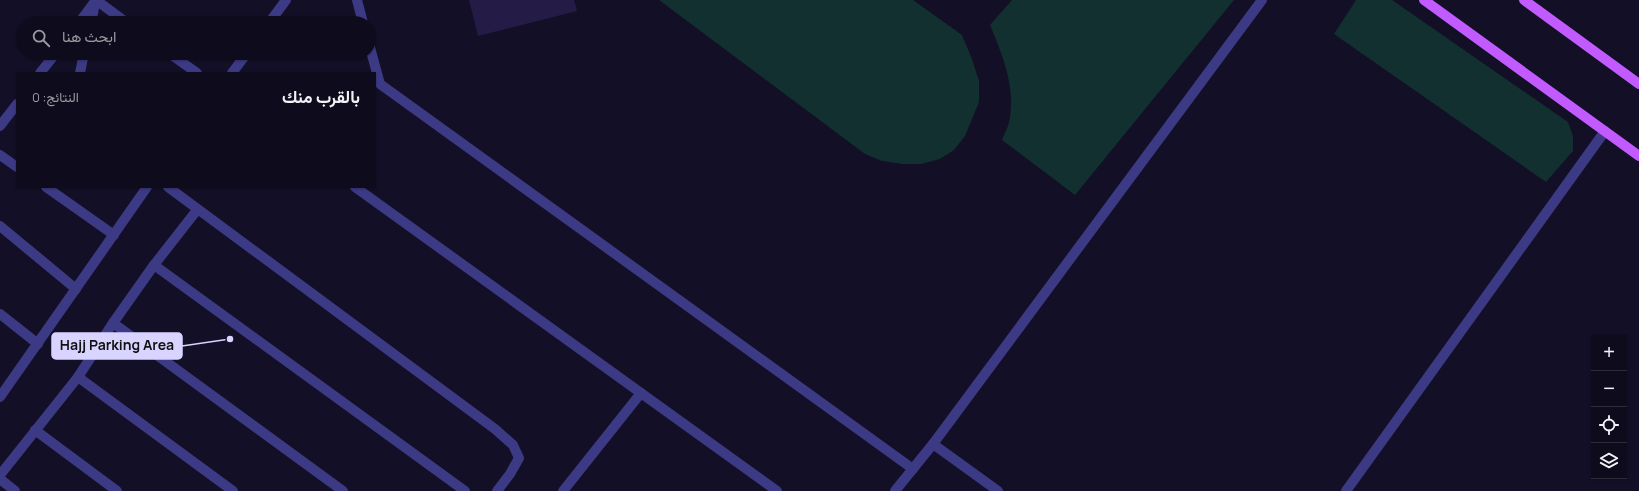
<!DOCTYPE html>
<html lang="ar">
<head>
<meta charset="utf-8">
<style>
	body { margin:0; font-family:Manrope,Vazirmatn,sans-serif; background:#171425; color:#f1f3f6; direction:rtl }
	.controls { position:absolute; right:12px; bottom:12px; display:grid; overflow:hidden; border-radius:0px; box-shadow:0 1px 3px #0004 }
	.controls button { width:36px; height:36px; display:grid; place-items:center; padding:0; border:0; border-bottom:1px solid #2e2b3b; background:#0e0b1c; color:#f1f3f6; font:20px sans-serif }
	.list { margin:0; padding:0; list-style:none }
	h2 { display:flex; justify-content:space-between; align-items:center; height:52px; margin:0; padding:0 16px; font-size:17px }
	h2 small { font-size:13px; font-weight:400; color:#9b9ba3 }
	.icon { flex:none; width:22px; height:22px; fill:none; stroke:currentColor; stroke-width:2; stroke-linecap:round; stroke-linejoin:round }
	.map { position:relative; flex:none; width:1639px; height:491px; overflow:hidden; direction:ltr }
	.search { position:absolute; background:#0e0b1c; box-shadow:0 1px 3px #0004; left:16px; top:16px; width:360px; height:44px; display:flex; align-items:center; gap:10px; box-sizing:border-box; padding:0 14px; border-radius:22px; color:#9b9ba3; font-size:15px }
	.panel { position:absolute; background:#0e0b1c; box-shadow:0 1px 3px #0004; left:16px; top:72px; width:360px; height:116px; border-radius:0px; direction:rtl }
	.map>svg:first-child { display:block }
	.green { fill:#12302f }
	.building { fill:#241b47 }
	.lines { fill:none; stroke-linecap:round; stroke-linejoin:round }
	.minor { stroke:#3d3a85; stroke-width:10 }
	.major { stroke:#c25bff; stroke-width:10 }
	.leader { fill:none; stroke:#d9d4ff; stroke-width:1.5 }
	.callout-dot { fill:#d9d4ff; stroke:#130f26; stroke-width:1.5 }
	.callout { fill:#d9d4ff; stroke:#d9d4ff; stroke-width:1.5 }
	.callout-label { font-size:14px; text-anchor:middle; font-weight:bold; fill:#111 }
</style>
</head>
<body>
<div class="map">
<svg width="1639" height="491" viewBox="0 0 1639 491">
	<rect width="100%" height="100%" fill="#130f26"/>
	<g class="green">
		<polygon points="659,0 913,0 962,35 972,59 979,81 979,102 965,136 954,150 940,159 921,164 903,164 882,161 865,154"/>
		<path d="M1012 0H1234L1075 195 1002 140C1005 133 1009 125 1010 117 1015 85 1002 54 990 25Z"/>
		<polygon points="1356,0 1392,0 1568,122 1573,136 1573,151 1546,182 1334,34"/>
	</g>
	<polygon class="building" points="469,0 574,0 577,11 478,36"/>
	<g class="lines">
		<g class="minor">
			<polyline points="357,0 363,23"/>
			<polyline points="79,23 96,0 127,23"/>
			<polyline points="91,23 95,3"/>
			<polyline points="269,23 286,0"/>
			<polyline points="369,44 380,84 913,469"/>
			<polyline points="169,53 197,73"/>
			<polyline points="40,73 56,53"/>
			<polyline points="80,73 84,53"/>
			<polyline points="232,73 247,53"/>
			<polyline points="0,126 17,104"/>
			<polyline points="0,155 17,167"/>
			<polyline points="46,187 114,235"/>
			<polyline points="168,187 495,429 513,445 519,458 510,474 497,491"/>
			<polyline points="355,187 777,491"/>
			<polyline points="0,226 76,289"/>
			<polyline points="154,265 465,491"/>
			<polyline points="0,314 38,344"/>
			<polyline points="113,323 343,491"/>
			<polyline points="78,377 233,491"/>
			<polyline points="0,397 147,187"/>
			<polyline points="35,430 117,491"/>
			<polyline points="933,444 998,491"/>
			<polyline points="0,475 78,377 113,323 154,265 197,210"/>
			<polyline points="0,479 15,491"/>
			<polyline points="563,491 641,393"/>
			<polyline points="895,491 933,444 1262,0"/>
			<polyline points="1346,491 1605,131"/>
		</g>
		<g class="major">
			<polyline points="1424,0 1639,156"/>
			<polyline points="1524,0 1639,84"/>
		</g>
	</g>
	<path class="leader" d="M230 339L182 346"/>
	<circle class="callout-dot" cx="230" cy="339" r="4"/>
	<rect class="callout" x="52" y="333" width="130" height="26" rx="4"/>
	<g class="callout-label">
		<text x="117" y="350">Hajj Parking Area</text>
	</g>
</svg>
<div class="controls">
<button>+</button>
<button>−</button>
<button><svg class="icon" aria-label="locate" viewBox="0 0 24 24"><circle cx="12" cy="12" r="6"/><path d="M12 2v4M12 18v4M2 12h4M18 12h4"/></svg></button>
<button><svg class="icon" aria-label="layers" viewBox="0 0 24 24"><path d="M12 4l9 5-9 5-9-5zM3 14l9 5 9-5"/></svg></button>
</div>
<div class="search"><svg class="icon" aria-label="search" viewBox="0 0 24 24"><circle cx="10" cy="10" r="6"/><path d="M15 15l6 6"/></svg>ابحث هنا</div>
<section class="panel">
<h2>بالقرب منك<small>النتائج: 0</small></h2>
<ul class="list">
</ul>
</section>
</div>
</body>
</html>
